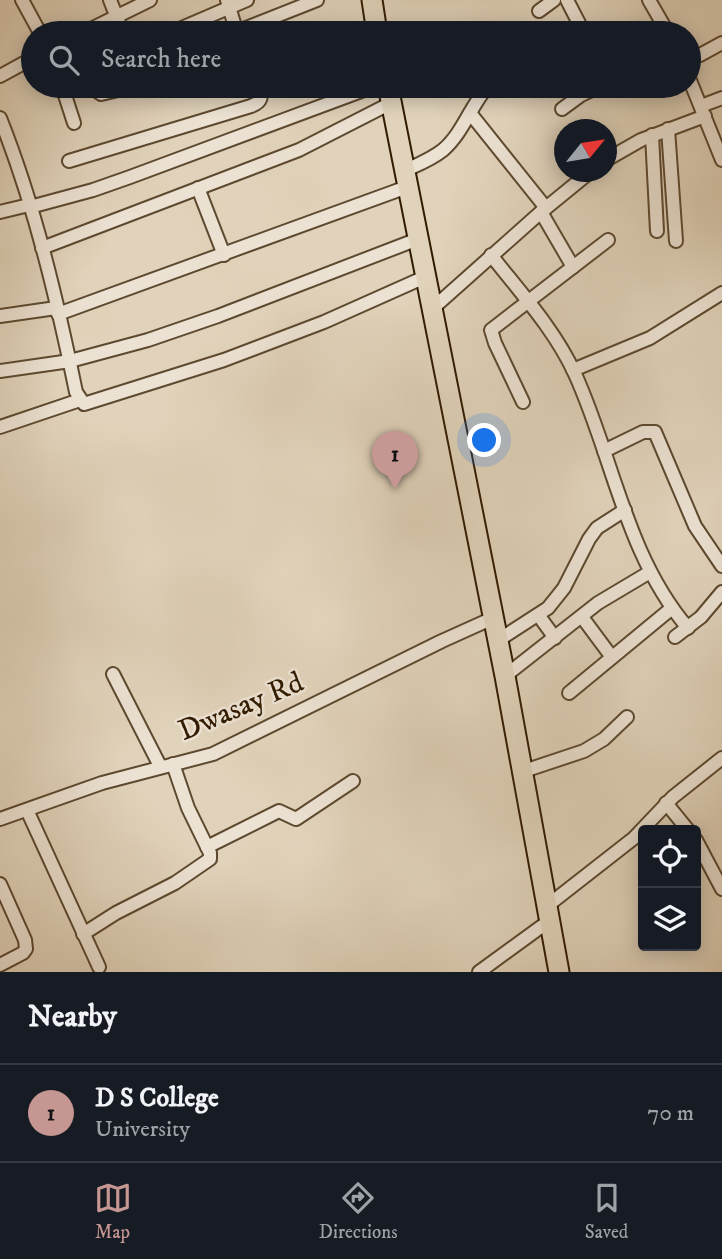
<!DOCTYPE html>
<html lang="en">
<head>
<meta charset="utf-8">
<style>
	body { margin:0; font-family:"IM FELL DW Pica",serif; background:#20242c; color:#f1f3f6 }
	.controls { position:absolute; right:21px; bottom:21px; display:grid; overflow:hidden; border-radius:7px; box-shadow:0 4px 18px #0003 }
	.controls button { width:63px; height:63px; display:grid; place-items:center; padding:0; border:0; border-bottom:2px solid #363941; background:#171b24; color:#f1f3f6; font:35px sans-serif }
	.compass { position:absolute; left:554px; top:119px; width:63px; height:63px; border-radius:50%; background:#171b24; box-shadow:0 4px 18px #0003; rotate:60deg }
	.you { position:absolute; left:485px; top:441px; width:24px; height:24px; margin:-18px; border:5px solid #fff; border-radius:50%; background:#1a73e8; box-shadow:0 0 0 10px #1a73e833 }
	.badge { display:grid; place-items:center; width:46px; height:46px; border-radius:50%; background:#c59692; color:#111; font-size:23px; font-weight:700 }
	.pin { position:absolute; translate:-50% -58px; filter:drop-shadow(0 2px 4px #0008) }
	.pin::after { content:''; position:absolute; top:37px; width:24px; height:21px; background:inherit; clip-path:polygon(0 0,100% 0,50% 100%) }
	.list { margin:0; padding:0; list-style:none }
	h2 { display:flex; justify-content:space-between; align-items:center; height:91px; margin:0; padding:0 28px; font-size:30px }
	h2 small { font-size:23px; font-weight:400; color:#9ea1a6 }
	.list li { display:grid; grid-template-columns:46px 1fr auto; gap:21px; align-items:center; box-sizing:border-box; height:98px; padding:0 28px; border-top:2px solid #363941 }
	.list b { display:block; font-size:26px; white-space:nowrap }
	.list p { margin:0; font-size:23px; white-space:nowrap; color:#9ea1a6 }
	.list em { font-size:23px; font-style:normal; color:#9ea1a6 }
	.icon { flex:none; width:38px; height:38px; fill:none; stroke:currentColor; stroke-width:2; stroke-linecap:round; stroke-linejoin:round }
	.map { position:relative; flex:none; width:722px; height:972px; overflow:hidden }
	.search { position:absolute; background:#171b24; box-shadow:0 4px 18px #0003; left:21px; right:21px; top:21px; height:77px; display:flex; align-items:center; gap:18px; box-sizing:border-box; padding:0 24px; border-radius:38px; color:#9ea1a6; font-size:26px }
	.sheet { height:189px; background:#171b24 }
	nav { display:flex; justify-content:space-around; align-items:center; box-sizing:border-box; height:98px; border-top:2px solid #363941; background:#171b24; font-size:19px; color:#9ea1a6 }
	nav a { display:grid; justify-items:center; gap:4px }
	nav .on { color:#c59692 }
	.map>svg:first-child { display:block }
	.lines { fill:none; stroke-linecap:round; stroke-linejoin:round }
	.minor-casing { stroke:#5d492f; stroke-width:16 }
	.highway-casing { stroke:#311b00; stroke-width:23 }
	.minor { stroke:#ece2d3; stroke-width:12 }
	.highway { stroke:#e1d3bb; stroke-width:19 }
	.labels { text-anchor:middle; dominant-baseline:central; stroke-width:5; stroke-linejoin:round; paint-order:stroke }
	.street-label { font-size:30px; fill:#311b00; stroke:#ece2d3 }
</style>
</head>
<body>
<div class="map">
<svg width="722" height="972" viewBox="0 0 722 972">
	<rect width="100%" height="100%" fill="#e1d3bb"/>
	<filter id="stains"><feTurbulence type="fractalNoise" baseFrequency=".00286" numOctaves="4"/><feColorMatrix values="0 0 0 0 .2 0 0 0 0 .09 0 0 0 0 .02 0 0 0 .5 -.17"/></filter>
	<radialGradient id="worn" r=".72"><stop offset=".6" stop-color="#630" stop-opacity="0"/><stop offset="1" stop-color="#630" stop-opacity=".3"/></radialGradient>
	<g class="lines">
		<g class="minor-casing">
			<g id="minor">
				<polyline points="22,0 40,33"/>
				<polyline points="110,0 123,33"/>
				<polyline points="227,0 237,33"/>
				<polyline points="567,0 584,33"/>
				<polyline points="649,0 668,33"/>
				<polyline points="539,11 554,0"/>
				<polyline points="236,32 317,0"/>
				<polyline points="83,33 150,0"/>
				<polyline points="170,33 247,0"/>
				<polyline points="537,33 538,32"/>
				<polyline points="689,56 700,55 722,43"/>
				<polyline points="0,76 33,58"/>
				<polyline points="689,78 722,160"/>
				<polyline points="62,86 74,123"/>
				<polyline points="90,86 101,94 136,86"/>
				<polyline points="701,106 722,98"/>
				<polyline points="562,109 581,95 600,86"/>
				<polyline points="470,113 546,208"/>
				<path d="M0 118C35 206 57 300 76 392L84 404 224 360 324 322 425 277"/>
				<polyline points="668,129 676,241"/>
				<polyline points="652,135 657,231"/>
				<polyline points="606,160 641,140 705,116"/>
				<path d="M69 161 251 106C262 102 262 97 260 86"/>
				<path d="M404 171C417 165 432 159 443 150 463 133 471 105 488 86"/>
				<polyline points="198,188 224,255"/>
				<polyline points="30,207 93,190 130,177 375,86"/>
				<polyline points="0,212 29,205"/>
				<polyline points="541,212 573,267"/>
				<polyline points="42,248 299,150 391,103"/>
				<path d="M491 255C520 292 555 330 575 374 613 457 626 556 688 628"/>
				<polyline points="432,309 541,212 590,172"/>
				<polyline points="58,314 407,187"/>
				<polyline points="0,316 56,308"/>
				<polyline points="573,370 650,338 722,293"/>
				<polyline points="0,371 70,361 148,340 218,316 418,239"/>
				<polyline points="523,402 495,343 491,330 608,240"/>
				<polyline points="0,427 80,400"/>
				<polyline points="604,451 643,432 655,432 695,526 722,566"/>
				<polyline points="539,616 555,638"/>
				<polyline points="582,617 611,656"/>
				<polyline points="675,637 701,617 722,592"/>
				<polyline points="497,641 548,608 564,588 589,539 597,528 625,510"/>
				<polyline points="113,674 160,766"/>
				<polyline points="505,676 598,603 650,572"/>
				<polyline points="569,693 672,608"/>
				<polyline points="521,772 584,751 604,739 627,717"/>
				<polyline points="666,803 688,830"/>
				<polyline points="27,810 99,967"/>
				<polyline points="0,819 102,783 213,754 442,641 493,618"/>
				<polyline points="696,840 722,889"/>
				<polyline points="207,847 279,811 296,819 353,781"/>
				<polyline points="0,884 25,940 26,949 23,953 0,965"/>
				<polyline points="547,906 634,838 673,797 722,758"/>
				<polyline points="83,934 116,913 175,883 210,859 210,853 188,808 173,764"/>
				<polyline points="479,972 549,921"/>
			</g>
		</g>
		<g class="highway-casing">
			<g id="highway">
				<polyline points="372,0 377,33"/>
				<polyline points="388,86 505,676 559,972"/>
			</g>
		</g>
		<use href="#minor" class="minor"/>
		<use href="#highway" class="highway"/>
	</g>
	<g class="labels">
		<g class="street-label">
			<text transform="translate(241 707) rotate(-23)">Dwasay Rd</text>
		</g>
	</g>
	<rect width="100%" height="100%" filter="url(#stains)"/>
	<rect width="100%" height="100%" fill="url(#worn)"/>
</svg>
<div class="controls">
<button><svg class="icon" aria-label="locate" viewBox="0 0 24 24"><circle cx="12" cy="12" r="6"/><path d="M12 2v4M12 18v4M2 12h4M18 12h4"/></svg></button>
<button><svg class="icon" aria-label="layers" viewBox="0 0 24 24"><path d="M12 4l9 5-9 5-9-5zM3 14l9 5 9-5"/></svg></button>
</div>
<svg class="compass" viewBox="-18 -18 36 36"><path d="M0-13l5 13h-10z" fill="#e53935"/><path d="M0 13l5-13h-10z" fill="#9ea1a6"/></svg>
<div class="you"></div>
<div class="pin badge" style="left:395px;top:489px">1</div>
<div class="search"><svg class="icon" aria-label="search" viewBox="0 0 24 24"><circle cx="10" cy="10" r="6"/><path d="M15 15l6 6"/></svg>Search here</div>
</div>
<section class="sheet">
<h2>Nearby<small></small></h2>
<ul class="list">
<li><span class="badge">1</span><div><b>D S College</b><p>University</p></div><em>70 m</em></li>
</ul>
</section>
<nav>
<a class="on"><svg class="icon" aria-label="map" viewBox="0 0 24 24"><path d="M3 6l6-2 6 2 6-2v14l-6 2-6-2-6 2zM9 4v14M15 6v14"/></svg>Map</a>
<a><svg class="icon" aria-label="directions" viewBox="0 0 24 24"><path d="M12 3l9 9-9 9-9-9zM9 14v-3h6M13 9l2 2-2 2"/></svg>Directions</a>
<a><svg class="icon" aria-label="saved" viewBox="0 0 24 24"><path d="M7 4h10v16l-5-4-5 4z"/></svg>Saved</a>
</nav>
</body>
</html>
